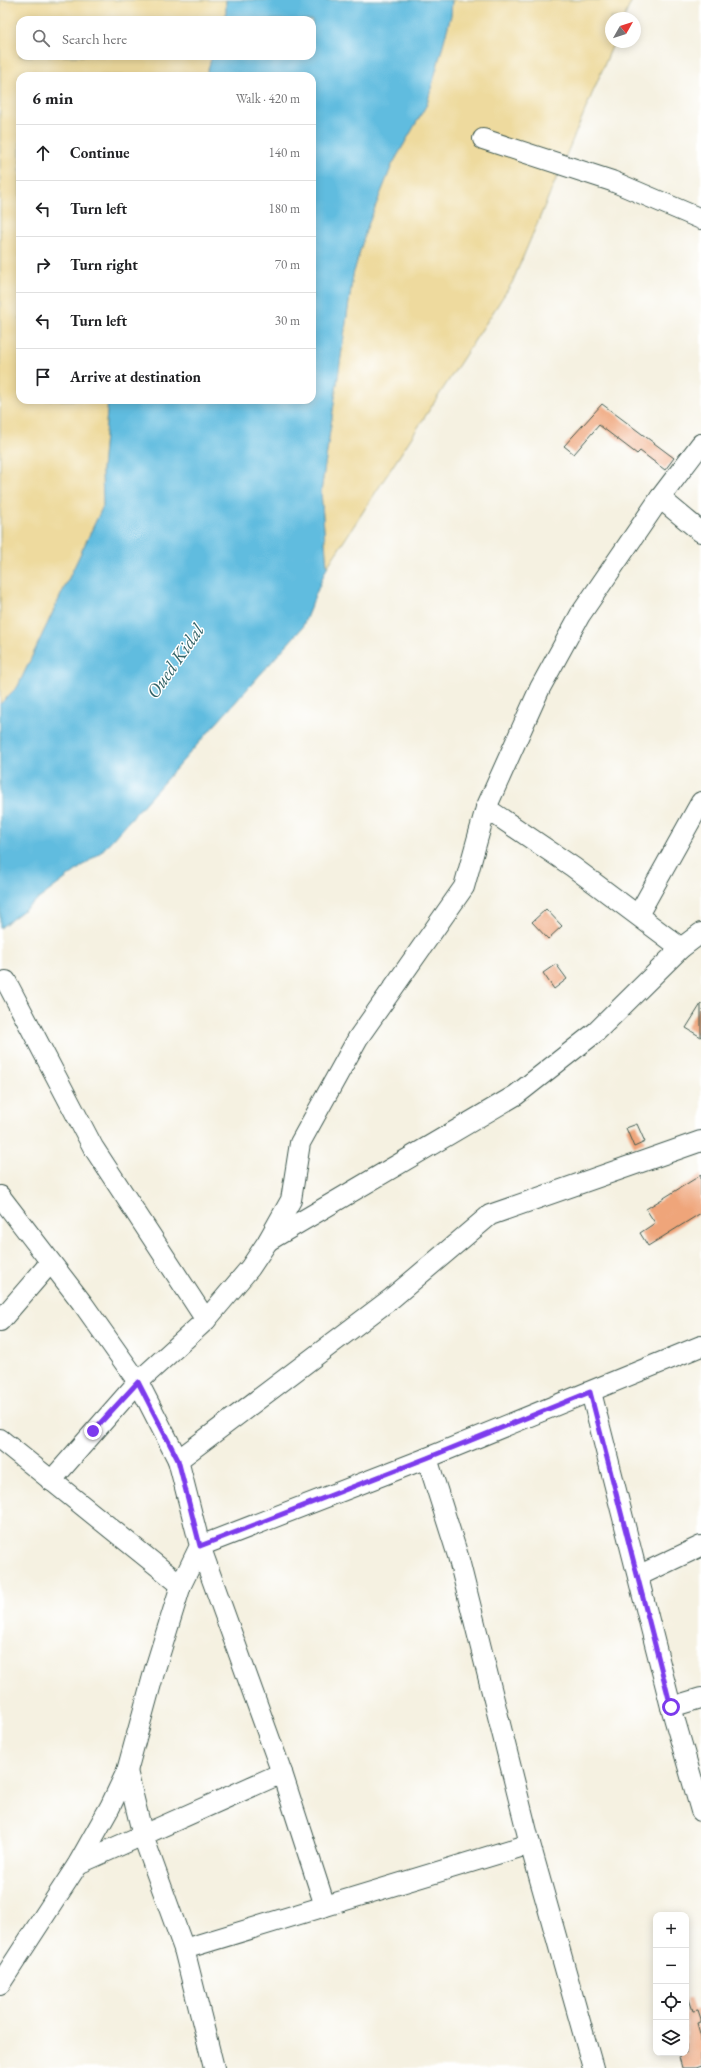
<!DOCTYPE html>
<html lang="en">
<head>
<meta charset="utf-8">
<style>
	body { margin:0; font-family:"EB Garamond",serif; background:#f6f6f6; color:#202124 }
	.controls { position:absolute; right:12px; bottom:12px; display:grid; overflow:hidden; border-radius:8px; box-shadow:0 2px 10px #0003 }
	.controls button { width:36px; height:36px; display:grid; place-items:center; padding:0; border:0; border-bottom:1px solid #e0e0e0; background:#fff; color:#202124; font:20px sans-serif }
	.compass { position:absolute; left:605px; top:12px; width:36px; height:36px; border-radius:50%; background:#fff; box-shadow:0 2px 10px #0003; rotate:51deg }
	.stop { position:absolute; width:12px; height:12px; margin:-9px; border:3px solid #7c3aed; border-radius:50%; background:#fff }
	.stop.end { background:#7c3aed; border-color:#fff; box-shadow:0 1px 4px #0008 }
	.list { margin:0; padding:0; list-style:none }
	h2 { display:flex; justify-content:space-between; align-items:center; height:52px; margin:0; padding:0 16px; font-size:17px }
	h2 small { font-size:13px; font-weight:400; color:#757577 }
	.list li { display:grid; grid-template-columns:26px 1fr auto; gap:12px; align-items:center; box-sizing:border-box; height:56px; padding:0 16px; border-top:1px solid #e0e0e0 }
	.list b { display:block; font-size:15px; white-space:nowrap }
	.list em { font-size:13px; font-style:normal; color:#757577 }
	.icon { flex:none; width:22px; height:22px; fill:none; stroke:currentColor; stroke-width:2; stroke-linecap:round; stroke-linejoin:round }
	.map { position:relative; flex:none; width:701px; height:2068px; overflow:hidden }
	.search { position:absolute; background:#fff; box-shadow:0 2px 10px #0003; left:16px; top:16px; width:300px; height:44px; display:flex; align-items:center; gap:10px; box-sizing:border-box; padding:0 14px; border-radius:12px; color:#757577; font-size:15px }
	.panel { position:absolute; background:#fff; box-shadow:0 2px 10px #0003; left:16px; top:72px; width:300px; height:332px; border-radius:12px }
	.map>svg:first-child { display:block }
	.sand { fill:#eeda9e; stroke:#868c69 }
	.water { fill:#61bcdf; stroke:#407c8a }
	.building { fill:#efa57a }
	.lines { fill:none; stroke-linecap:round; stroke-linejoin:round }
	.minor-casing { stroke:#3f584e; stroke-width:22 }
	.minor { stroke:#fff; stroke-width:20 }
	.route { stroke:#7c3aed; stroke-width:5 }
	.labels { text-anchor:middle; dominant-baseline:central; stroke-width:3; stroke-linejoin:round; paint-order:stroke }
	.water-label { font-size:19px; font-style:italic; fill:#336367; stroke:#fff }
</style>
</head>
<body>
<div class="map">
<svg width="701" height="2068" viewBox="0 0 701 2068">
	<rect width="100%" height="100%" fill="#fff"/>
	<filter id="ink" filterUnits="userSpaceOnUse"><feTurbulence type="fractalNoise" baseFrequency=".025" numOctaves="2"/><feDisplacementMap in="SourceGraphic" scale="8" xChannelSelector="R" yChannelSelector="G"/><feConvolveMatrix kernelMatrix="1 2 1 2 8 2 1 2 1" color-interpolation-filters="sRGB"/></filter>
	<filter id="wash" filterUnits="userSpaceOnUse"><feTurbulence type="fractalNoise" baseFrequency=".012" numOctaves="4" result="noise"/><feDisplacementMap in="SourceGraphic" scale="16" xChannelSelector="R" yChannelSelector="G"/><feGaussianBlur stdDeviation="0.9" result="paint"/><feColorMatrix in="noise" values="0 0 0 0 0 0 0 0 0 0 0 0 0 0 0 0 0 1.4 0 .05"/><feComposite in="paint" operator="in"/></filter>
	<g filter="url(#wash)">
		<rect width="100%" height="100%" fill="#f5f1e1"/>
		<g class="sand">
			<polygon points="0,0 226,0 226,12 224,20 20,20 20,56 212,56 206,76 20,76 20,400 108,400 102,470 103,506 18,686 0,704"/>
			<polygon points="452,0 632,0 624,18 611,18 611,42 614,42 512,283 327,567 321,492 353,275 366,230 392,165 427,104 451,15"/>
		</g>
		<polygon class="water" points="226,0 452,0 451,15 427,104 392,165 366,230 353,275 321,492 327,567 302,628 101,852 0,928 0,704 18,686 103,506 102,470 108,400 312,400 312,76 206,76 212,56 312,56 312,20 224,20 226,12"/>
		<g id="blocks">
			<g class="building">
				<polygon points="602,404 674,458 665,470 640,451 637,454 599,425 574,454 564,446"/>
				<polygon points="546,909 562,926 548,939 532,922"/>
				<polygon points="556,964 567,979 554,989 543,973"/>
				<polygon points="701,1004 701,1037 686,1028"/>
				<polygon points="637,1124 645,1142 634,1147 626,1128"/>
				<polygon points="701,1175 701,1213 648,1246 640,1233 655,1223 646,1209"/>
				<polygon points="686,1999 689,1999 693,2011 698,2010 701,2019 701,2022 697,2023 701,2037 701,2066 695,2068 682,2068 678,2053 686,2053"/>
			</g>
		</g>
	</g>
	<g filter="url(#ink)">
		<use href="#blocks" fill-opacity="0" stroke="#3f584e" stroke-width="1"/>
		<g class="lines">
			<g class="minor-casing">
				<g id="minor">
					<polyline points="483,139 612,181 701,219"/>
					<polyline points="660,498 701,532"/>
					<polyline points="486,808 573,867 681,948"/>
					<polyline points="638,915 701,802"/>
					<polyline points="6,981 93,1147 206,1320"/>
					<polyline points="0,1196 83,1304 138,1382 178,1460 200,1546 181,1585 155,1669 127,1771 110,1807 78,1864 0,1984"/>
					<polyline points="268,1241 516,1095 596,1032 681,948 701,933"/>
					<polyline points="0,1321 50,1263"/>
					<polyline points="591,1392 671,1707 701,1811"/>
					<polyline points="0,1439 181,1585"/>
					<polyline points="427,1458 458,1556 530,1844 593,2068"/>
					<polyline points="178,1460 392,1298 490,1215 701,1141"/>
					<polyline points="51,1481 138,1382 206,1320 250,1268 268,1241 291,1200 300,1143 358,1038 464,887 486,808 540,688 580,615 660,498 701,444"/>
					<polyline points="638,1576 701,1546"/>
					<polyline points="671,1707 701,1698"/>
					<polyline points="127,1771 143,1836 184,1949 214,2068"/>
					<polyline points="78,1864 282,1773"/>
					<polyline points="325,1906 282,1773 200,1546 427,1458 701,1346"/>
					<polyline points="184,1949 530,1844"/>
				</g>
			</g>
			<use href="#minor" class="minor"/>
		</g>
	</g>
	<g class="lines" filter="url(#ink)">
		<polyline class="route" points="93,1431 138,1382 178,1460 200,1546 427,1458 590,1392 671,1707"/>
	</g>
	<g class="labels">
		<g class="water-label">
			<text transform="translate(175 661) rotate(-55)">Oued Kidal</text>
		</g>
	</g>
</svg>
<div class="controls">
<button>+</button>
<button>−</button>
<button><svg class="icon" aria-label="locate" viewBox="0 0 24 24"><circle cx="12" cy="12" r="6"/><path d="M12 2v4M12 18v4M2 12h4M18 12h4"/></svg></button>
<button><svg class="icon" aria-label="layers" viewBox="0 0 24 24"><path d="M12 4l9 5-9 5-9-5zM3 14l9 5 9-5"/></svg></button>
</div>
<svg class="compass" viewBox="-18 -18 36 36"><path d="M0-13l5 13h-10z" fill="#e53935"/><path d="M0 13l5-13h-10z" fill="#757577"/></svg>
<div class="stop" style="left:671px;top:1707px"></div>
<div class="stop end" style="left:93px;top:1431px"></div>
<div class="search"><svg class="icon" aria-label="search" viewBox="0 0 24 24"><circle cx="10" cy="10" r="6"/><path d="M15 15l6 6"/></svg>Search here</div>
<section class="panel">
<h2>6 min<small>Walk · 420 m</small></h2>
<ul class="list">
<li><svg class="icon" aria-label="ahead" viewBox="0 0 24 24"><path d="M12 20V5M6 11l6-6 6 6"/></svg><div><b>Continue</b></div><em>140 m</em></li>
<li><svg class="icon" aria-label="left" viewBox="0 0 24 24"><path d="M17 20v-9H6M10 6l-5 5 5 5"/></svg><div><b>Turn left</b></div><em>180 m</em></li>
<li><svg class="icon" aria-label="right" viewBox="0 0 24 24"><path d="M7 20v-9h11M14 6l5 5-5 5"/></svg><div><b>Turn right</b></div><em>70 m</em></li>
<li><svg class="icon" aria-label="left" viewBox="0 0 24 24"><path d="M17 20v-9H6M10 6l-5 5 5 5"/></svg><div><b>Turn left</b></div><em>30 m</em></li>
<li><svg class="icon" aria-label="arrive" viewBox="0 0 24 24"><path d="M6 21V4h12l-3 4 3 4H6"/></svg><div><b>Arrive at destination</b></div></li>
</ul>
</section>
</div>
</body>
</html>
